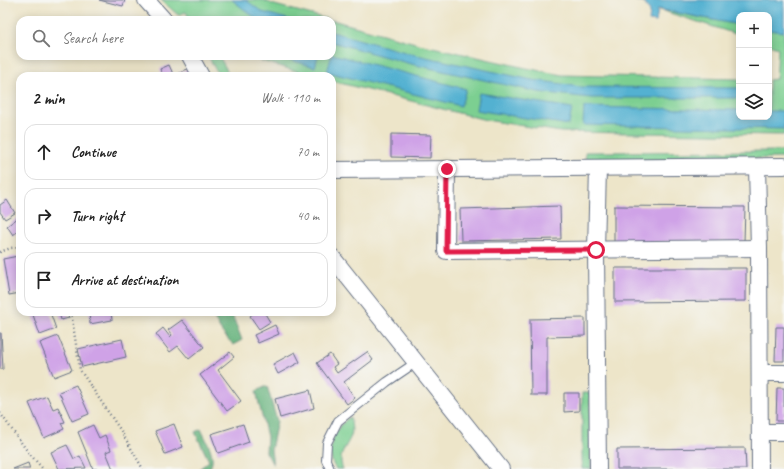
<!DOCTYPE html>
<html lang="en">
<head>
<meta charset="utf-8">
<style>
	body { margin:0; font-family:Caveat,sans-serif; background:#f6f6f6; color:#222 }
	.controls { position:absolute; right:12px; top:12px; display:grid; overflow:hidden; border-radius:8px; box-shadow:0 2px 10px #0003 }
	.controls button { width:36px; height:36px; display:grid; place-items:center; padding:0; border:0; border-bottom:1px solid #e0e0e0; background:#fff; color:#222; font:20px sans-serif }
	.stop { position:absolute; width:12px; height:12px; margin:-9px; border:3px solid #e11d48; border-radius:50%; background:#fff }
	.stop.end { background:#e11d48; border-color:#fff; box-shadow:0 1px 4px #0008 }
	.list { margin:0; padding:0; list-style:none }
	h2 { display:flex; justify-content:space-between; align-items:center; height:52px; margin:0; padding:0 16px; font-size:17px }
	h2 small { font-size:13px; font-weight:400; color:#767676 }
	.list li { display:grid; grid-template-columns:26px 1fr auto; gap:12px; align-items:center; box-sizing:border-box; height:56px; margin:0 8px 8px; padding:0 8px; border:1px solid #e0e0e0; border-radius:12px }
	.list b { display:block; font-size:15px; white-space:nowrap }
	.list em { font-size:13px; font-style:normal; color:#767676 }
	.icon { flex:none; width:22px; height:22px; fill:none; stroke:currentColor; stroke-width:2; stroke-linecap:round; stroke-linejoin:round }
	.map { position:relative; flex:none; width:784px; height:469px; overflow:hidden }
	.search { position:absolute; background:#fff; box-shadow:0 2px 10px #0003; left:16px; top:16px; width:320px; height:44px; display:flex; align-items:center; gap:10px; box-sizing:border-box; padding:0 14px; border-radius:12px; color:#767676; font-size:15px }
	.panel { position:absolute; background:#fff; box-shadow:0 2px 10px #0003; left:16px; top:72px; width:320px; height:244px; border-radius:12px }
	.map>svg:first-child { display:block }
	.green { fill:#7ccf91; stroke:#4c7f78 }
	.forest { fill:#65b27b; stroke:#40706c }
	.water { fill:#52b1d1; stroke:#367098 }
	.building { fill:#cfa2e7 }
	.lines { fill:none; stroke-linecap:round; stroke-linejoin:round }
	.lane-casing { stroke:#646f83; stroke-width:10 }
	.street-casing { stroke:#646f83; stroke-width:18 }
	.path { stroke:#646f83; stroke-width:2.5; stroke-dasharray:1 3; stroke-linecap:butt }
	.lane { stroke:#fff; stroke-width:8 }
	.street { stroke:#fff; stroke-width:16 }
	.route { stroke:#e11d48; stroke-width:5 }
</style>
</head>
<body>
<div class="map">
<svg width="784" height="469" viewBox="0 0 784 469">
	<rect width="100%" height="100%" fill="#f6f6f2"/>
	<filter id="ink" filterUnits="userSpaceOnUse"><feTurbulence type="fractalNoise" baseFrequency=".025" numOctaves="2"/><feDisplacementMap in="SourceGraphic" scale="8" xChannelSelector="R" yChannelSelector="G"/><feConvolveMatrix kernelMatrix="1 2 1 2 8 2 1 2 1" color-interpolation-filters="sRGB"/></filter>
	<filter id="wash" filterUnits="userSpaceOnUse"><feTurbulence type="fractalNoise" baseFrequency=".012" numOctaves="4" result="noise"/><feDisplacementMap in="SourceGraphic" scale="16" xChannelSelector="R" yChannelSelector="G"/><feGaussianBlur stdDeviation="0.9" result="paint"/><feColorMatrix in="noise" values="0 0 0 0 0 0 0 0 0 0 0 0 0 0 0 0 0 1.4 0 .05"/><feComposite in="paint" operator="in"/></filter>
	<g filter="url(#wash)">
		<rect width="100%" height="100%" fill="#ede5c9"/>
		<g class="green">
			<polygon points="161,0 263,0 275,5 331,20 190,20 186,12 178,15"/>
			<polygon points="657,9 739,25 739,35"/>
			<polygon points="332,20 419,44 526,68 562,75 739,79 739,117 769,117 769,80 776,79 778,48 769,45 769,30 784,32 784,135 561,132 486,120 332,81 332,76 313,76 245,56 332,56"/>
			<polygon points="208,56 219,56 230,76 219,76"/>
			<polygon points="784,151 784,158 586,161 585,152"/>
			<polygon points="582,393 590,393 591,469 582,469"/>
			<path d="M350 417C351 422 353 431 351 436 346 448 337 455 343 469H336C324 453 334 427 350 417Z"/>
		</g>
		<g class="forest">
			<path d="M212 312H231L242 340 233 345C231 341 229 341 227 338 220 331 215 321 212 312Z"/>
			<polygon points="267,386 277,421 271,450 273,465 266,452 267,437 256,391"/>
			<path d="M201 429C206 440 218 458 209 469H199L209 461 195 432Z"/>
		</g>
		<g class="water">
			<polygon points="232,0 246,0 262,12 291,20 258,20"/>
			<polygon points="633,0 776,0 784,1 784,32 769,30 769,15 739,15 739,25 658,9 656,22 649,21 650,11 644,3"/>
			<polygon points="332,32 412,54 532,80 556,83 580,87 739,88 739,98 591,98 538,92 411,64 332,42"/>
			<polygon points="332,54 466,89 461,106 327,72"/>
			<polygon points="276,56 318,56 315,67"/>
			<polygon points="479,93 572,108 569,125 476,110"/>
			<polygon points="584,107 739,110 739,117 769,117 769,111 784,111 784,129 583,125"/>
		</g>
		<g id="blocks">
			<g class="building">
				<polygon points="99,0 125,0 123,6"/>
				<polygon points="169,65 174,76 189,68 192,76 163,76 160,69"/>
				<polygon points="391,134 431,135 430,158 391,157"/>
				<polygon points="7,200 15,213 5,219 0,212 0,205"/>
				<polygon points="560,206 561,239 461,241 460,209"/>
				<polygon points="614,206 745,207 744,242 614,242"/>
				<polygon points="19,217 20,218 20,236 17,232 13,235 7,226"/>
				<polygon points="18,256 20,265 20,293 9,295 3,259"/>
				<polygon points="615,268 746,268 746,301 615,302"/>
				<polygon points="32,312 50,312 56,329 40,335"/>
				<polygon points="59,312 67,312 69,318 61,320"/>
				<polygon points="89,312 111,312 112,320 90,324"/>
				<polygon points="255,312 264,312 270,322 259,329 250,316"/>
				<polygon points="585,318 585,336 547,337 547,395 531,395 530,319"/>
				<polygon points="182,320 204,347 189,359 178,346 170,352 156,334 163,328 170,337 172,335 168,330"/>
				<polygon points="275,325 279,334 258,343 254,335"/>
				<polygon points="776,327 784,327 784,361 775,361"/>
				<polygon points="0,333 1,333 3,369 0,369"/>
				<polygon points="58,336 72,370 54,377 40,343"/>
				<polygon points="122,339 126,357 82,367 78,349"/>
				<polygon points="230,352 234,357 218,370 241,401 227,411 200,375"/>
				<polygon points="295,352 300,362 278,374 273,364"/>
				<polygon points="367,352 373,360 344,382 355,398 347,404 317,363 330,354 337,364 333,367 337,373"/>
				<polygon points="76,385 89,414 72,421 59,392"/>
				<polygon points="777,388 784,388 784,421 776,421"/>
				<polygon points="310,390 314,408 280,418 275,399"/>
				<polygon points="564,393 579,393 579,411 564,412"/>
				<polygon points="47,396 53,409 58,407 65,422 61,423 64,429 44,438 29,403"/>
				<polygon points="174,424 183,447 165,454 155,431"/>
				<polygon points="243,424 249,442 218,453 211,434"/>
				<polygon points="93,425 99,438 105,435 111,450 106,452 113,469 93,469 78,432"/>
				<polygon points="67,445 74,459 80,456 86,468 59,469 51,452"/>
				<polygon points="745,448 746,469 617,469 617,449"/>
				<polygon points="28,463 30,469 13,469"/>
			</g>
		</g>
	</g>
	<g filter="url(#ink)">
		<use href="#blocks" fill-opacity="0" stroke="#646f83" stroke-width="1"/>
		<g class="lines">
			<g class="lane-casing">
				<polyline id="lane" points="330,469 326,460 327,443 338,421 387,382 415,363"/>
			</g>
			<g class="street-casing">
				<g id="street">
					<polyline points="146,0 164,20"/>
					<polyline points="190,56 201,76"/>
					<polyline points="757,167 759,248 760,469"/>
					<polyline points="447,169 446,251 759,248"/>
					<polyline points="332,170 784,166"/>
					<polyline points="332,257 501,469"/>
					<polyline points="760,373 784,373"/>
					<polyline points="760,432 784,432"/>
					<polyline points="598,469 596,250 598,168"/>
				</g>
			</g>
			<g class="path">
				<polyline points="0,252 11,248 20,247"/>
				<polyline points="71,312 80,370 121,431 143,469"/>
				<polyline points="0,413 28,452 43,469"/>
			</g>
			<use href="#lane" class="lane"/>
			<use href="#street" class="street"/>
		</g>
	</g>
	<g class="lines" filter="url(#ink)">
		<polyline class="route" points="447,169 446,251 596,250"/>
	</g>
</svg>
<div class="controls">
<button>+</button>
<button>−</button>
<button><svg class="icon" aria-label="layers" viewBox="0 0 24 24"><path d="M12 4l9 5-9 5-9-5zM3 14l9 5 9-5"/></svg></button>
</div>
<div class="stop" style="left:596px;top:250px"></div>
<div class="stop end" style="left:447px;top:169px"></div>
<div class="search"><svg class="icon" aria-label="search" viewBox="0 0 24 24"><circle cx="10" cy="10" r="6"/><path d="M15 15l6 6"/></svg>Search here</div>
<section class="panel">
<h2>2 min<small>Walk · 110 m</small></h2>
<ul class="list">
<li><svg class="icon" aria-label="ahead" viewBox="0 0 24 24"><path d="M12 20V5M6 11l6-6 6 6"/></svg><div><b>Continue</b></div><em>70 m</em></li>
<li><svg class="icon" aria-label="right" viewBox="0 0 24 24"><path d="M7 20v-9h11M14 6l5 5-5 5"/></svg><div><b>Turn right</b></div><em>40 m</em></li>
<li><svg class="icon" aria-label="arrive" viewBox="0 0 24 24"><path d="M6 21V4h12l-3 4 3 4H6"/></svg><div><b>Arrive at destination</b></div></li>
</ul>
</section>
</div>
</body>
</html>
